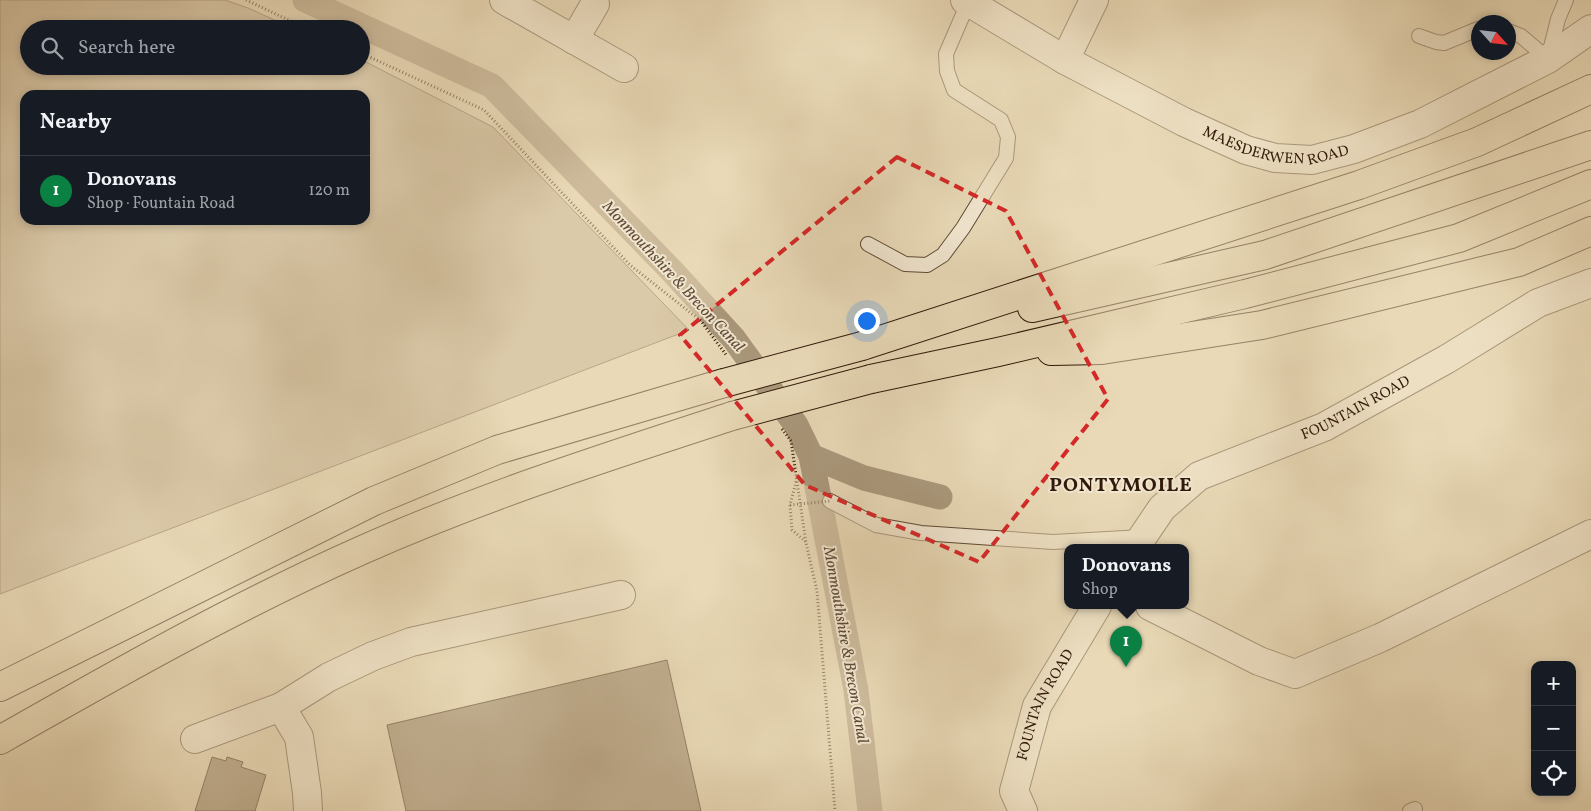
<!DOCTYPE html>
<html lang="en">
<head>
<meta charset="utf-8">
<style>
	body { margin:0; font-family:Vollkorn,serif; background:#242831; color:#f1f3f6 }
	.controls { position:absolute; right:15px; bottom:15px; display:grid; overflow:hidden; border-radius:10px; box-shadow:0 2px 8px #0003 }
	.controls button { width:45px; height:45px; display:grid; place-items:center; padding:0; border:0; border-bottom:1px solid #363941; background:#171b24; color:#f1f3f6; font:25px sans-serif }
	.compass { position:absolute; left:1471px; top:15px; width:45px; height:45px; border-radius:50%; background:#171b24; box-shadow:0 2px 8px #0003; rotate:117deg }
	.you { position:absolute; left:866px; top:320px; width:18px; height:18px; margin:-12px; border:4px solid #fff; border-radius:50%; background:#1a73e8; box-shadow:0 0 0 8px #1a73e833 }
	.badge { display:grid; place-items:center; width:32px; height:32px; border-radius:50%; background:#0b8043; color:#fff; font-size:16px; font-weight:700 }
	.pin { position:absolute; translate:-50% -41px; filter:drop-shadow(0 1px 2px #0008) }
	.pin::after { content:''; position:absolute; top:26px; width:18px; height:15px; background:inherit; clip-path:polygon(0 0,100% 0,50% 100%) }
	.popup { position:absolute; left:1064px; top:544px; width:125px; height:65px; box-sizing:border-box; display:grid; place-content:center; border-radius:10px; background:#171b24; filter:drop-shadow(0 1px 4px #0005); font-size:16px; white-space:nowrap; color:#9ea1a6 }
	.popup b { font-size:19px; color:#f1f3f6 }
	.popup::after { content:''; position:absolute; left:50%; top:100%; margin-left:-10px; border:10px solid transparent; border-top-color:#171b24 }
	.list { margin:0; padding:0; list-style:none }
	h2 { display:flex; justify-content:space-between; align-items:center; height:65px; margin:0; padding:0 20px; font-size:21px }
	h2 small { font-size:16px; font-weight:400; color:#9ea1a6 }
	.list li { display:grid; grid-template-columns:32px 1fr auto; gap:15px; align-items:center; box-sizing:border-box; height:70px; padding:0 20px; border-top:1px solid #363941 }
	.list b { display:block; font-size:19px; white-space:nowrap }
	.list p { margin:0; font-size:16px; white-space:nowrap; color:#9ea1a6 }
	.list em { font-size:16px; font-style:normal; color:#9ea1a6 }
	.icon { flex:none; width:28px; height:28px; fill:none; stroke:currentColor; stroke-width:2; stroke-linecap:round; stroke-linejoin:round }
	.map { position:relative; flex:none; width:1591px; height:811px; overflow:hidden }
	.search { position:absolute; background:#171b24; box-shadow:0 2px 8px #0003; left:20px; top:20px; width:350px; height:55px; display:flex; align-items:center; gap:12px; box-sizing:border-box; padding:0 18px; border-radius:28px; color:#9ea1a6; font-size:19px }
	.panel { position:absolute; background:#171b24; box-shadow:0 2px 8px #0003; left:20px; top:90px; width:350px; height:135px; border-radius:15px }
	.map>svg:first-child { display:block }
	.green { fill:#cab899; stroke:#7d6851; fill-rule:evenodd }
	.lines { fill:none; stroke-linecap:round; stroke-linejoin:round }
	.canal { stroke:#aa987c; stroke-width:25 }
	.building { fill:#907d63; stroke:#301909 }
	.service-casing { stroke:#5e4934; stroke-width:16 }
	.minor-casing { stroke:#5e4934; stroke-width:30 }
	.primary-casing { stroke:#301909; stroke-width:30 }
	.path { stroke:#301909; stroke-width:3; stroke-dasharray:1 2.5; stroke-linecap:butt }
	.service { stroke:#f1e6d0; stroke-width:14 }
	.minor { stroke:#f1e6d0; stroke-width:28 }
	.primary { stroke:#e9d9b7; stroke-width:28 }
	.primary-bridge-casing { stroke:#301909; stroke-width:30; stroke-linecap:butt }
	.path-bridge { stroke:#301909; stroke-width:3; stroke-dasharray:1 2.5; stroke-linecap:butt }
	.primary-bridge { stroke:#e9d9b7; stroke-width:28 }
	.marked { fill:none; stroke:#d62828; stroke-width:4; stroke-dasharray:10 6; stroke-linejoin:round }
	.labels { text-anchor:middle; dominant-baseline:central; stroke-width:4; stroke-linejoin:round; paint-order:stroke }
	.street-label { font-size:15px; fill:#301909; stroke:#f1e6d0 }
	.water-label { font-size:16px; font-style:italic; fill:#614c37; stroke:#f1e6d0 }
	.district-label { font-size:20px; font-weight:bold; letter-spacing:1px; fill:#301909; stroke:#f1e6d0 }
</style>
</head>
<body>
<div class="map">
<svg width="1591" height="811" viewBox="0 0 1591 811">
	<rect width="100%" height="100%" fill="#e9d9b7"/>
	<filter id="stains"><feTurbulence type="fractalNoise" baseFrequency=".004" numOctaves="4"/><feColorMatrix values="0 0 0 0 .2 0 0 0 0 .09 0 0 0 0 .02 0 0 0 .5 -.17"/></filter>
	<radialGradient id="worn" r=".72"><stop offset=".6" stop-color="#630" stop-opacity="0"/><stop offset="1" stop-color="#630" stop-opacity=".3"/></radialGradient>
	<path class="green" d="M0 0H225L248 8 294 29H29V66H361V59L364 61 493 127 689 330 0 594ZM25 95H365V220H25Z"/>
	<g class="lines">
		<g class="canal">
			<polyline points="305,0 492,86 671,270 734,339 796,425 811,456 856,690 870,811"/>
			<polyline points="811,456 864,478 940,497"/>
		</g>
	</g>
	<g class="building">
		<polygon points="667,660 701,811 406,811 387,725"/>
		<polygon points="212,757 226,761 227,757 243,762 241,767 266,775 255,811 195,811"/>
	</g>
	<g class="lines">
		<g class="service-casing">
			<g id="service">
				<polyline points="1508,31 1521,36 1548,59 1558,19 1566,0"/>
				<polyline points="1419,36 1436,42 1444,43 1478,29"/>
				<polyline points="868,244 905,264 927,265 943,255 963,228 1006,158 1008,137 1001,120 954,90 947,71 946,54 968,3"/>
				<polyline points="830,501 876,525 921,533 1053,542 1143,537"/>
				<polyline points="1410,811 1415,809"/>
			</g>
		</g>
		<g class="minor-casing">
			<g id="minor">
				<polyline points="504,0 624,68"/>
				<path id="s1" d="M965 0 1065 60 1184 122 1246 150 1275 158 1312 160 1354 149 1420 124 1548 59 1591 29"/>
				<polyline points="574,40 595,4"/>
				<polyline points="1065,60 1094,0"/>
				<path id="s2" d="M1135 548 1162 508 1199 476 1324 427 1447 359 1538 303 1591 283"/>
				<polyline points="1150,606 1259,661 1295,674 1380,638 1591,534"/>
				<polyline points="281,707 299,737 307,793 308,811"/>
				<polyline points="195,739 281,707 329,677 373,656 411,642 621,595"/>
				<path id="s3" d="M1023 811 1014 791 1037 706 1097 606"/>
			</g>
		</g>
		<g class="primary-casing">
			<g id="primary">
				<polyline points="1032,308 1265,255 1591,145"/>
				<polyline points="862,346 1359,185 1477,142 1591,89"/>
				<polyline points="1051,351 1102,350 1262,325 1519,262 1591,231"/>
				<polyline points="871,379 998,352 1245,294 1459,238 1591,184"/>
				<polyline points="0,687 374,501 497,450 724,383"/>
				<path d="M0 740C118 673 236 606 360 551 481 497 606 457 732 416"/>
			</g>
		</g>
		<g class="path">
			<polyline points="246,0 308,29"/>
			<polyline points="361,53 484,110 630,265 701,321 727,356"/>
			<polyline points="782,429 791,441 806,543 817,591 835,811"/>
			<polyline points="797,478 790,505 792,530 806,542"/>
		</g>
		<use href="#service" class="service"/>
		<use href="#minor" class="minor"/>
		<use href="#primary" class="primary"/>
		<g class="primary-bridge-casing">
			<g id="primary-bridge">
				<polyline points="724,383 862,346"/>
				<polyline points="732,416 871,379"/>
			</g>
		</g>
		<polyline class="path-bridge" points="790,505 830,501"/>
		<use href="#primary-bridge" class="primary-bridge"/>
	</g>
	<path d="M0 0H1591V811H0ZM897 157 1006 211 1108 399 979 562 805 485 680 335Z" fill="#e9d9b7" fill-opacity=".55" fill-rule="evenodd"/>
	<path class="marked" d="M897 157 1006 211 1108 399 979 562 805 485 680 335Z"/>
	<g class="labels">
		<g class="street-label">
			<text stroke="none"><textPath href="#s1" startOffset="348">MAESDERWEN ROAD</textPath></text>
			<text stroke="none"><textPath href="#s2" startOffset="268">FOUNTAIN ROAD</textPath></text>
			<text stroke="none"><textPath href="#s3" startOffset="114">FOUNTAIN ROAD</textPath></text>
		</g>
		<g class="water-label">
			<text transform="translate(673 277) rotate(47)">Monmouthshire &amp; Brecon Canal</text>
			<text transform="translate(845 645) rotate(80)">Monmouthshire &amp; Brecon Canal</text>
		</g>
		<g class="district-label">
			<text x="1121" y="486">PONTYMOILE</text>
		</g>
	</g>
	<rect width="100%" height="100%" filter="url(#stains)"/>
	<rect width="100%" height="100%" fill="url(#worn)"/>
</svg>
<div class="controls">
<button>+</button>
<button>−</button>
<button><svg class="icon" aria-label="locate" viewBox="0 0 24 24"><circle cx="12" cy="12" r="6"/><path d="M12 2v4M12 18v4M2 12h4M18 12h4"/></svg></button>
</div>
<svg class="compass" viewBox="-18 -18 36 36"><path d="M0-13l5 13h-10z" fill="#e53935"/><path d="M0 13l5-13h-10z" fill="#9ea1a6"/></svg>
<div class="you"></div>
<div class="pin badge" style="left:1126px;top:667px">1</div>
<div class="popup"><b>Donovans</b>Shop</div>
<div class="search"><svg class="icon" aria-label="search" viewBox="0 0 24 24"><circle cx="10" cy="10" r="6"/><path d="M15 15l6 6"/></svg>Search here</div>
<section class="panel">
<h2>Nearby<small></small></h2>
<ul class="list">
<li><span class="badge">1</span><div><b>Donovans</b><p>Shop · Fountain Road</p></div><em>120 m</em></li>
</ul>
</section>
</div>
</body>
</html>
